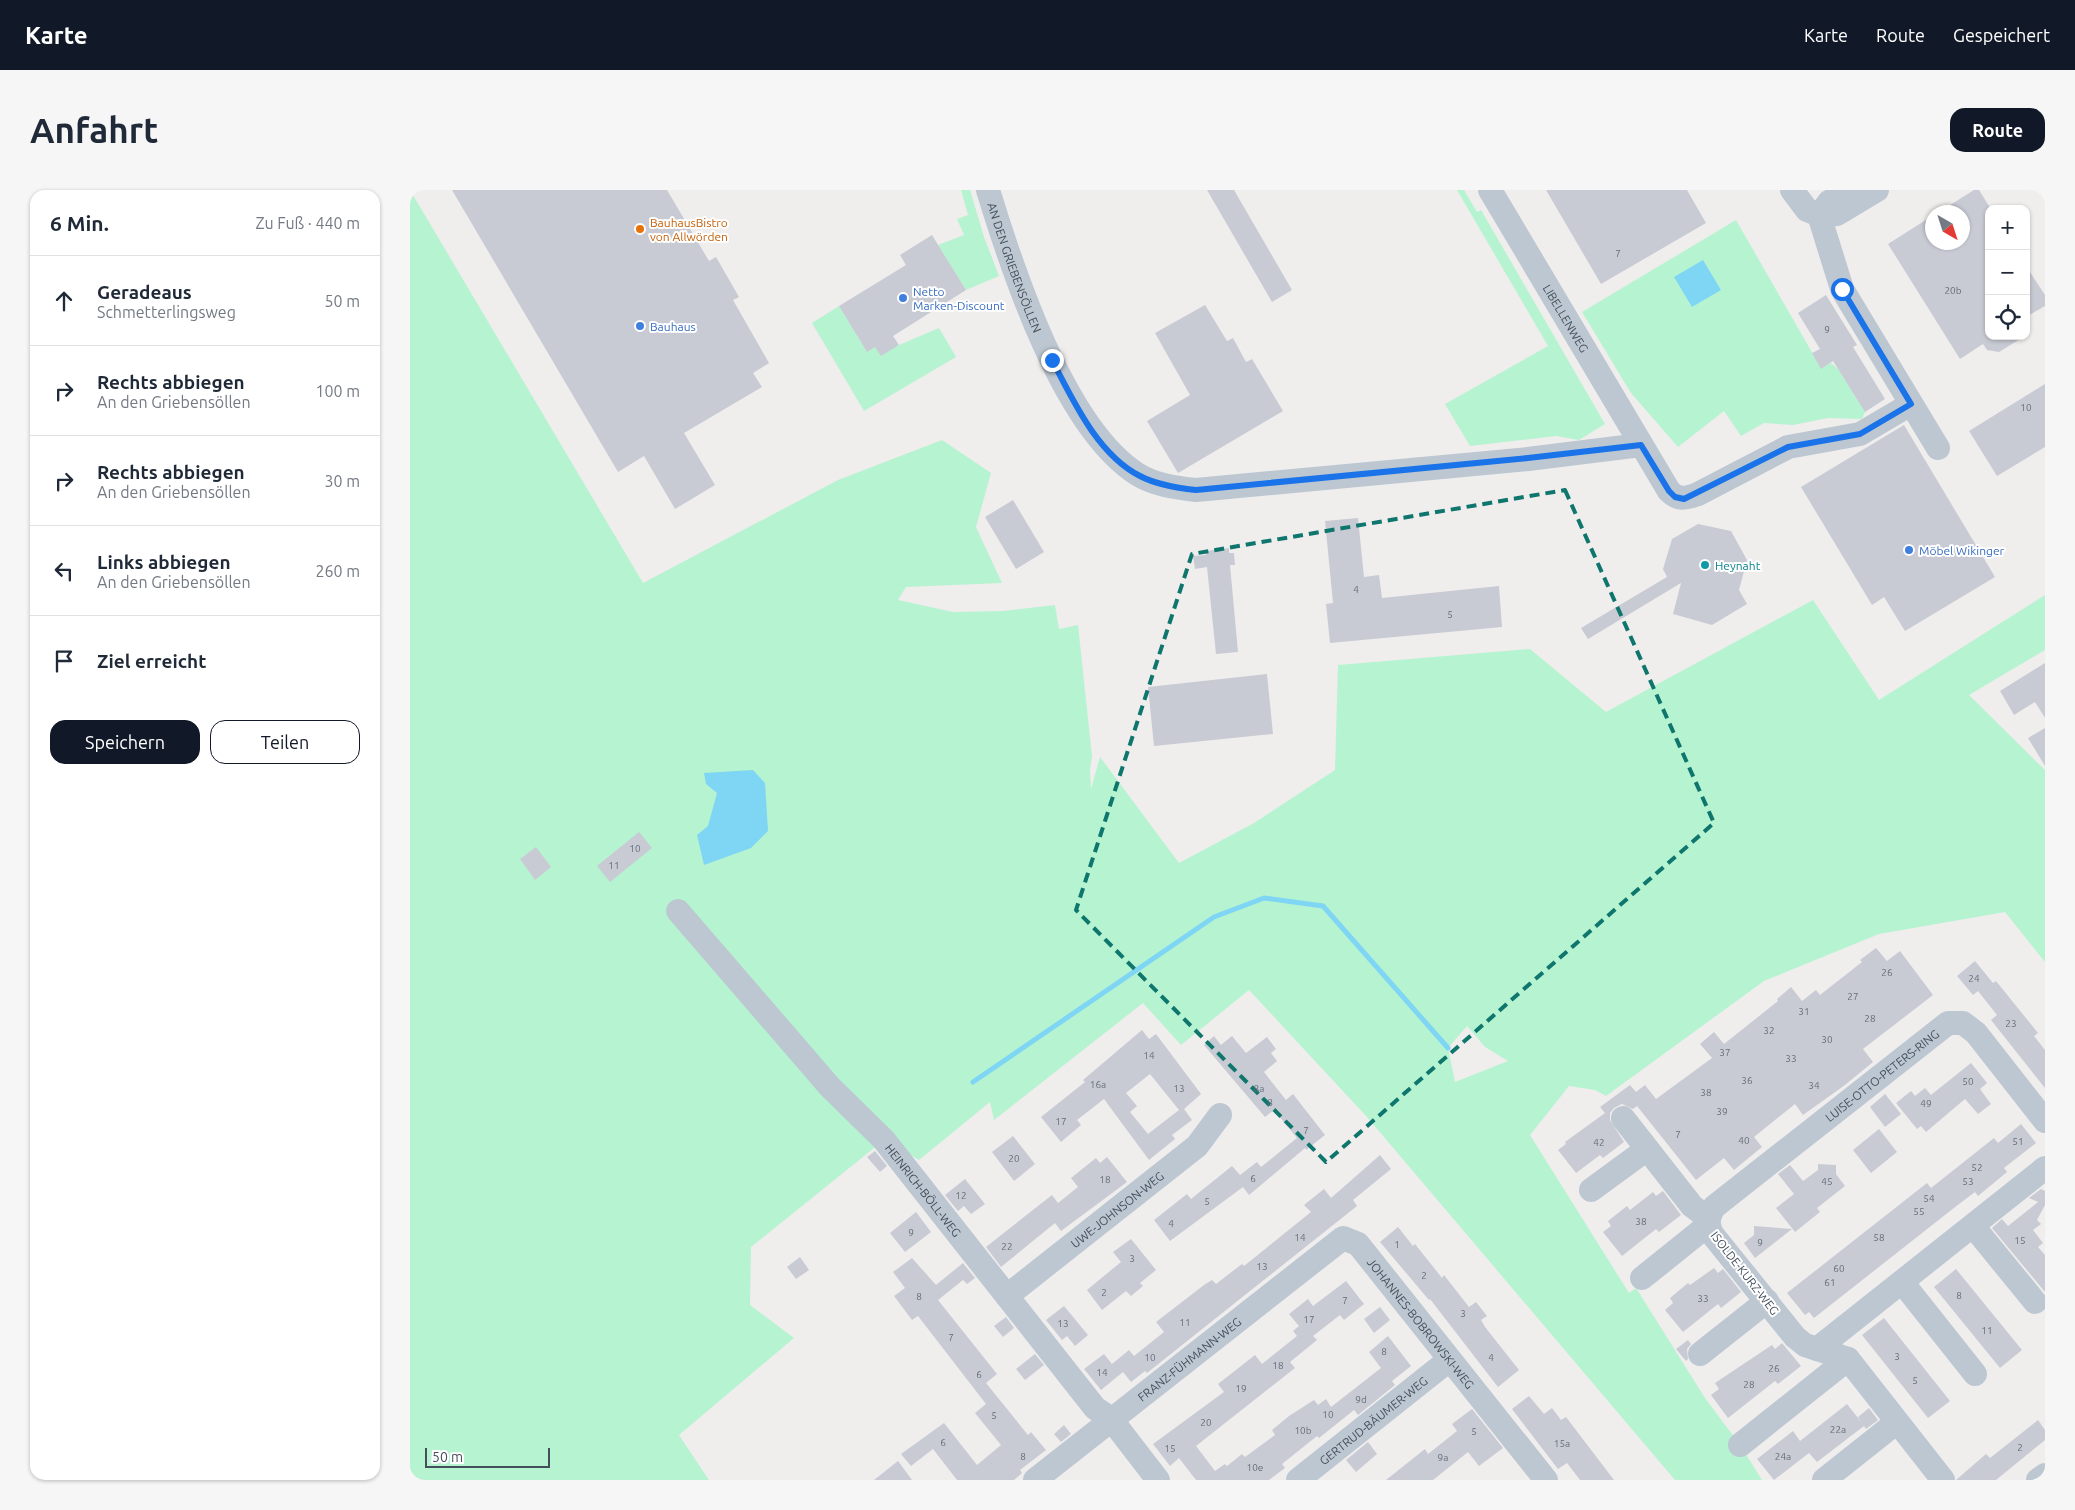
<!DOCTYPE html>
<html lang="de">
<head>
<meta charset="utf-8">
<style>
	body { margin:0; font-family:Ubuntu,sans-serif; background:#f6f6f7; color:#1f2937 }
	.controls { position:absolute; right:15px; top:15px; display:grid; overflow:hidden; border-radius:10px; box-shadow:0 1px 4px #0004 }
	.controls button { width:45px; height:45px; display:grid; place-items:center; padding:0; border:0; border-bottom:1px solid #e0e1e3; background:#fff; color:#1f2937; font:25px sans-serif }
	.compass { position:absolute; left:1515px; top:15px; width:45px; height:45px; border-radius:50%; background:#fff; box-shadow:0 1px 4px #0004; rotate:141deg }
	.scale { position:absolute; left:15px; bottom:12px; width:125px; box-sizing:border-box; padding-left:5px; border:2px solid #444f5c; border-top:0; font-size:14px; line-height:18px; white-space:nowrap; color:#444f5c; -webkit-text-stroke:4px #fff; paint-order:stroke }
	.stop { position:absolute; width:15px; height:15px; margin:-11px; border:4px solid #1a73e8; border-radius:50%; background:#fff }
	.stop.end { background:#1a73e8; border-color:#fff; box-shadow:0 1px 5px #0008 }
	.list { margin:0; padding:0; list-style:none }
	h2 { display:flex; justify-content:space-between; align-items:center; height:65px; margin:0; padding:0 20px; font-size:21px }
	h2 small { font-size:16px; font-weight:400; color:#747a83 }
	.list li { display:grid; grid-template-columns:32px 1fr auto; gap:15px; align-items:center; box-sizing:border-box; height:90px; padding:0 20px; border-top:1px solid #e0e1e3 }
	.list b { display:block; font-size:19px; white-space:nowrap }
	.list p { margin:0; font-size:16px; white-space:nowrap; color:#747a83 }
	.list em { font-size:16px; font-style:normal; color:#747a83 }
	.actions { display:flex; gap:10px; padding:15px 20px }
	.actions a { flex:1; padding:11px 0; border:1px solid #111827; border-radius:15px; text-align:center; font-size:18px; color:#111827 }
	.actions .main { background:#111827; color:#fff }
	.icon { flex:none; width:28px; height:28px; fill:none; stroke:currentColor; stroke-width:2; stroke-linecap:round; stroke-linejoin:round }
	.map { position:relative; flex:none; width:1635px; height:1290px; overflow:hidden; border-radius:15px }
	header { display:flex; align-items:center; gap:30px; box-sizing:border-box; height:70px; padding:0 25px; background:#111827; color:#fff }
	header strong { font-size:24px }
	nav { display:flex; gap:28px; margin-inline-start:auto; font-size:18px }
	.intro { display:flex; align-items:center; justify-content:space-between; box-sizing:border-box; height:120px; padding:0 30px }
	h1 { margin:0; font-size:35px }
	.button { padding:12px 22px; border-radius:15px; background:#111827; color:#fff; font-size:18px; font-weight:700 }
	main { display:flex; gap:30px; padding:0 30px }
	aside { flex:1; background:#fff; border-radius:15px; box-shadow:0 1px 4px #0004 }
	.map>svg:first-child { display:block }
	.green { fill:#b6f3d1; fill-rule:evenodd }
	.water { fill:#7fd5f4 }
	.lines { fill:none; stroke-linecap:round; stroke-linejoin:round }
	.stream { stroke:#7fd5f4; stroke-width:5 }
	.building { fill:#c8cbd4; fill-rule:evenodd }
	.minor { stroke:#bcc7d1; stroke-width:24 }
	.route { stroke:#1a73e8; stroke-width:6 }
	.marked { fill:none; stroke:#0f766e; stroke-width:4; stroke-dasharray:10 6; stroke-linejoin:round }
	.food-dot { fill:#e8710a; stroke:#fff; stroke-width:2 }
	.shop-dot { fill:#3f7fe0; stroke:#fff; stroke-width:2 }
	.culture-dot { fill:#0f9aa8; stroke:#fff; stroke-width:2 }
	.labels { text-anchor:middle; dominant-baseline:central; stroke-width:4; stroke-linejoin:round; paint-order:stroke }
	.number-label { font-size:10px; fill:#656e7a }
	.food-label { font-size:12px; fill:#c56008; stroke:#fff; text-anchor:start }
	.street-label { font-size:12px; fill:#444f5c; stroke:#fff }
	.shop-label { font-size:12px; fill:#366cbe; stroke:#fff; text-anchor:start }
	.culture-label { font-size:12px; fill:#0d838f; stroke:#fff; text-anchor:start }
</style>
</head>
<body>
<header>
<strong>Karte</strong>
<nav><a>Karte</a><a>Route</a><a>Gespeichert</a></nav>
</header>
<div class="intro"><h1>Anfahrt</h1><a class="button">Route</a></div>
<main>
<aside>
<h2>6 Min.<small>Zu Fuß · 440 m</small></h2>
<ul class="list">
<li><svg class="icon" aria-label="ahead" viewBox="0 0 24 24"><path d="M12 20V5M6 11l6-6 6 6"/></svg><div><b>Geradeaus</b><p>Schmetterlingsweg</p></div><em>50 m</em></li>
<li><svg class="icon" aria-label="right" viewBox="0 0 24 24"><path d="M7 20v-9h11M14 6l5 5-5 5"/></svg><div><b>Rechts abbiegen</b><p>An den Griebensöllen</p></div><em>100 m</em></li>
<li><svg class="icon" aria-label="right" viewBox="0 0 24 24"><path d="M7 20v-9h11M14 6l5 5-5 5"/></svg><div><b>Rechts abbiegen</b><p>An den Griebensöllen</p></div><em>30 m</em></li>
<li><svg class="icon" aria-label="left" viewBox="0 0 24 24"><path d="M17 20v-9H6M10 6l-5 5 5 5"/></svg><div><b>Links abbiegen</b><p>An den Griebensöllen</p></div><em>260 m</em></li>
<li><svg class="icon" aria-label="arrive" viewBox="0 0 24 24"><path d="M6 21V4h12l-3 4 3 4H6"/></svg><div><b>Ziel erreicht</b></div></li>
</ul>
<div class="actions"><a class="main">Speichern</a><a>Teilen</a></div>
</aside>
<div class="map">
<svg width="1635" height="1290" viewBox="0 0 1635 1290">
	<rect width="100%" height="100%" fill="#f0eded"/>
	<g class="green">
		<path d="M0 0 233 393 428 290 532 250 581 283 566 337 592 393 496 397 488 410 543 422 593 421 645 415 649 439 668 435 682 566 680 580 681 599 690 567 769 673 844 633 925 580 928 475 1120 459 1196 522 1403 410 1469 510 1635 405V460L1559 505 1635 580V772L1595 722 1469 744 1354 791 1196 906 1185 900 1159 896 1120 945 1219 1103 1226 1098 1295 1208 1330 1255 1352 1290H1265L957 927 839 800 771 855 733 813 584 930 580 912 509 970 474 950 341 1057 340 1115 384 1148 269 1245 299 1290H0ZM1057 836 1075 857 1098 871 1045 892 1038 858Z"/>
		<polygon points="551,0 560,0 574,47 589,86 556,100 528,55 554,45 547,29 558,25"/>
		<polygon points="1047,0 1054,0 1067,22 1071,20 1195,234 1169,250 1146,246 1060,256 1035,214 1138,156"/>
		<polygon points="1326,30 1411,178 1421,173 1428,179 1455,222 1452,229 1418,228 1383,235 1354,233 1331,246 1314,221 1268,257 1221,203 1172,122"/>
		<polygon points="429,116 457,162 465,157 489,155 529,138 546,167 454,221 402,133"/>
	</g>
	<g class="water">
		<polygon points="1293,70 1311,100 1282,117 1264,87"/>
		<polygon points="343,580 355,593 358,641 341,658 294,675 287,645 298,636 307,603 296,594 294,583"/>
	</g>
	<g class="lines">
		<polyline class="stream" points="563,892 804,727 854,708 913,716 1038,858"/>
	</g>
	<g class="building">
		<polygon points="42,0 257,0 299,71 306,67 329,107 323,110 359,173 343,183 352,197 274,243 305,295 265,319 234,266 208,282"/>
		<polygon points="797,0 824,0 882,100 862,112"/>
		<polygon points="1136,0 1277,0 1296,33 1191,94"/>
		<polygon points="1564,0 1569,0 1579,16 1579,146 1615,146 1589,162 1577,160 1573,154 1550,169 1478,54 1522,26 1522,52 1552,52 1552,22 1529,22"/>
		<polygon points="522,45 556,100 483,146 489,155 471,166 465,157 457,162 429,116 496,75 490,65"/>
		<polygon points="1616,76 1635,105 1635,116 1616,127"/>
		<polygon points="1416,105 1447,155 1443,157 1475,209 1455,222 1423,171 1411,179 1402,163 1410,159 1388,123"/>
		<polygon points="795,115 817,151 823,148 836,172 842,169 873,221 768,283 737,231 780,205 745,143"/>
		<polygon points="1635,194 1635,257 1587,286 1559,241"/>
		<polygon points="1494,235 1585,387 1495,441 1474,407 1462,415 1391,297"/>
		<polygon points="603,310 634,362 606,379 575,327"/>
		<polygon points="948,328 954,387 969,385 972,408 1089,396 1092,437 920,453 916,414 923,413 915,331"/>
		<polygon points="1288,334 1321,341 1337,370 1329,400 1337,414 1302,435 1263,424 1271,393 1178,449 1171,438 1257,387 1253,379 1262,349"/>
		<polygon points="819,358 819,363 824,363 825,375 820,375 828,462 806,464 797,377 785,379 783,366 796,365 796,361"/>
		<polygon points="1635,473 1635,528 1625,512 1604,525 1590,501"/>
		<polygon points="857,484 863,544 744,556 738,497"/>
		<polygon points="1635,538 1635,576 1618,548"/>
		<polygon points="229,642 242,658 200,692 187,676"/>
		<polygon points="126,657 141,677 125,690 110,669"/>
		<polygon points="1466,758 1477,771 1490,761 1523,805 1453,859 1463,872 1435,895 1393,925 1385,914 1344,947 1352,957 1324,980 1314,968 1286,990 1227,916 1223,919 1212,914 1204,918 1200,923 1200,930 1214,952 1193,968 1190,965 1166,983 1148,960 1156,954 1155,952 1195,923 1190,917 1220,895 1226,902 1235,895 1246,909 1302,868 1290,854 1304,842 1314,854 1368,811 1367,809 1381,797 1392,811 1406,800 1410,805 1452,772 1450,770"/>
		<polygon points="1565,771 1583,793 1586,791 1628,843 1624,846 1635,860 1635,898 1581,830 1587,825 1568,801 1563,805 1547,786"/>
		<path d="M732 840 739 849 746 844 791 904 774 919 782 930 762 945 765 949 739 970 694 909 667 930 671 935 651 952 631 927 675 892 673 890ZM740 884 769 920 738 944 720 922 727 916 716 903Z"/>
		<polygon points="804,846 811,855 822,846 836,863 857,847 866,859 861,863 867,871 854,882 876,910 883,904 915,945 896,960 895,958 839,1005 833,997 760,1051 744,1030 777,1004 781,1009 822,976 830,985 847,972 851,977 887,948 864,920 855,927 794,855"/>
		<polygon points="1561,873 1577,893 1570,899 1581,914 1568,924 1555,909 1516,942 1511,936 1507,939 1486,913 1501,901 1505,906 1515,898 1521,905"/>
		<polygon points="1475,904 1491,924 1475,937 1460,917"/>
		<polygon points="1611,934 1626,953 1594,978 1597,982 1568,1006 1565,1002 1549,1014 1404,1128 1399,1122 1395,1125 1377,1103 1517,993 1521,998 1584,948 1588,953"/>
		<polygon points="1469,939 1487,962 1461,983 1443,960"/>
		<polygon points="603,946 625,974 604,991 582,962"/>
		<polygon points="465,961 477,976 470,982 457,967"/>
		<polygon points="970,965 981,979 943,1010 947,1016 737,1183 735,1181 721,1192 713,1182 691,1200 674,1179 694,1164 702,1174 719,1160 724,1166 754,1142 746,1132 794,1095 802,1090 806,1094 832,1074 834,1076 901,1022 894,1015 914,999 921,1008"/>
		<polygon points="697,967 717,992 651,1041 645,1033 591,1077 576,1057 642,1005 648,1013 668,997 661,988 686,968 690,973"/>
		<polygon points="1408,974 1426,975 1426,984 1435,996 1407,1018 1410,1022 1385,1042 1366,1018 1384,1004 1368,984 1380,975 1393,991 1408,980"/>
		<polygon points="555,989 575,1014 561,1024 554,1016 548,1021 535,1005"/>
		<polygon points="1631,999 1635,1001 1635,1015 1627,1030 1631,1034 1623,1040 1633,1053 1628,1057 1635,1065 1635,1102 1582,1038 1592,1029 1598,1036 1628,1012 1619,1008"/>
		<polygon points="1253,1001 1271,1025 1249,1042 1246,1039 1212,1066 1193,1042 1201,1036 1198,1031 1217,1016 1220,1020 1243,1002 1246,1006"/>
		<polygon points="506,1022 521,1042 495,1062 480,1043"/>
		<polygon points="1344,1036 1382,1039 1345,1068 1334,1053 1344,1045"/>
		<polygon points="988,1037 1003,1056 1005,1054 1032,1088 1034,1085 1059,1117 1066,1112 1077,1126 1071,1130 1075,1137 1109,1180 1088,1197 1020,1109 1019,1110 970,1052"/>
		<polygon points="721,1049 746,1080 730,1093 733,1096 721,1106 716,1101 692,1120 677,1100 711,1072 703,1062"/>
		<polygon points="390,1067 399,1080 386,1089 377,1077"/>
		<polygon points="502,1068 526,1095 553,1073 565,1088 557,1094 553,1090 528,1110 587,1184 576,1193 618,1245 621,1242 636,1260 610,1280 612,1283 604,1290 547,1290 523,1259 501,1276 491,1264 534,1233 567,1275 591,1255 565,1223 576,1214 508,1126 502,1130 484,1106 495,1098 483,1082"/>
		<polygon points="1304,1078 1308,1083 1313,1079 1331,1102 1311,1118 1308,1114 1273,1142 1255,1120 1263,1113 1260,1108 1278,1093 1280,1095"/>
		<polygon points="1546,1079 1612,1160 1590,1178 1524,1097"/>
		<polygon points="936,1091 954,1114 934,1130 930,1125 903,1146 907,1150 880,1172 885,1178 786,1256 805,1281 815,1274 817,1276 832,1264 835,1267 865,1245 862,1240 879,1226 904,1210 908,1215 916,1209 921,1217 971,1178 959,1162 978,1146 1001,1176 982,1191 985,1195 948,1225 944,1220 909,1248 907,1246 872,1274 875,1278 859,1290 786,1290 769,1268 760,1276 743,1254 814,1202 808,1194 845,1165 852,1174 887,1146 883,1141 889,1136 879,1124 898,1109 903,1116"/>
		<polygon points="654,1116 678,1145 665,1156 657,1146 652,1150 636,1130"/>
		<polygon points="970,1117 980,1130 964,1143 954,1129"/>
		<polygon points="596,1127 604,1138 593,1147 584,1136"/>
		<polygon points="1474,1128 1540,1211 1518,1228 1452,1145"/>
		<polygon points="1278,1150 1281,1154 1277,1159 1278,1169 1276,1171 1266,1159"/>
		<polygon points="1372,1153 1391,1176 1368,1194 1365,1191 1318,1228 1301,1205 1309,1199 1305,1193 1362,1155 1365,1159"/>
		<polygon points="625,1164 634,1175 615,1190 606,1179"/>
		<polygon points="1119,1206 1134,1224 1142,1218 1151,1230 1156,1227 1204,1290 1170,1290 1157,1273 1148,1279 1102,1219"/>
		<polygon points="1437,1214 1452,1233 1448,1227 1459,1218 1468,1230 1456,1239 1454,1236 1407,1272 1399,1263 1364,1290 1347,1269 1383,1241 1390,1251"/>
		<polygon points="1062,1219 1093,1258 1069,1276 1058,1262 1023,1290 976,1290 1015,1259 1018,1264 1047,1241 1042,1234"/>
		<polygon points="1628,1230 1635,1240 1635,1250 1586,1290 1546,1290 1576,1264 1580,1268"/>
		<polygon points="654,1235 661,1244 651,1252 644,1244"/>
		<polygon points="958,1252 967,1264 946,1282 936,1270"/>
		<polygon points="488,1271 502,1290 464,1290"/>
	</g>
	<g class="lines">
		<g class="minor">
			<path id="s1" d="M578 0C603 82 654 237 727 284 744 295 767 298 786 300L1118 269 1231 255"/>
			<path id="s2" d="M1080 0 1259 301C1269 311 1276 308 1288 304L1378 257 1450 244 1501 214"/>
			<polyline points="1382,0 1397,20 1409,25 1432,99 1528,258"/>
			<polyline points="1438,0 1419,12 1409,25 1427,24 1467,0"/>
			<path id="s3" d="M268 721 420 897 474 950 685 1218 701 1229 748 1290"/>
			<polyline points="1213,928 1282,1016 1298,1028"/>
			<polyline points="1181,1000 1237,959"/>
			<polyline points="1563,1036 1625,1112"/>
			<polyline points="1232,1088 1298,1035"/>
			<polyline points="1492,1092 1565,1184"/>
			<path id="s4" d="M597 1106 787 956 810 925"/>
			<polyline points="1407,1159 1635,978"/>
			<polyline points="1290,1164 1357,1111"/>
			<polyline points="1330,1255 1438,1169"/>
			<path id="s5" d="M625 1290 933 1048 948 1054 1136 1290"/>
			<path id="s6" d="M888 1290 1039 1170"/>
			<polyline points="1414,1290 1487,1232"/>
			<path id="s7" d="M1533 1290 1438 1169 1395 1155 1385 1147 1302 1044C1297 1033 1298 1028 1304 1017L1538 833H1553L1566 843 1635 931"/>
			<polyline points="1628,1290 1635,1285"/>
		</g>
	</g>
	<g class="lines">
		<path class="route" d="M642 170C663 210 687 264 730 286 747 295 767 298 786 300L1118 268 1231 255 1259 301 1265 307 1274 309 1378 257 1450 244 1501 214 1432 99"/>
	</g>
	<path class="marked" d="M1155 300 1304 633 916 972 666 720 782 364Z"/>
	<circle class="food-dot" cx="230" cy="39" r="5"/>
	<g class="shop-dot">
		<circle cx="493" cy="108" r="5"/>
		<circle cx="230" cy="136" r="5"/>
		<circle cx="1499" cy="360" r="5"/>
	</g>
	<circle class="culture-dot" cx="1295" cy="375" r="5"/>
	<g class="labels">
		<g class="number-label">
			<text x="1208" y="63">7</text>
			<text x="1543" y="100">20b</text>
			<text x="1417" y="139">9</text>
			<text x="1616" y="217">10</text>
			<text x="946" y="399">4</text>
			<text x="1040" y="424">5</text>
			<text x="225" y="658">10</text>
			<text x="204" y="675">11</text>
			<text x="1477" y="782">26</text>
			<text x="1564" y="788">24</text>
			<text x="1443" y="806">27</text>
			<text x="1394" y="821">31</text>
			<text x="1460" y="828">28</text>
			<text x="1601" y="833">23</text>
			<text x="1359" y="840">32</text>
			<text x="1417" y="849">30</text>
			<text x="1315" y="862">37</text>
			<text x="739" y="865">14</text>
			<text x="1381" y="868">33</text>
			<text x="1337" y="890">36</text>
			<text x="1558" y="891">50</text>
			<text x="688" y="894">16a</text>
			<text x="1404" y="895">34</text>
			<text x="769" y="898">13</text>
			<text x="849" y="898">8a</text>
			<text x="1296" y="902">38</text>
			<text x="860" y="912">8</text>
			<text x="1516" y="913">49</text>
			<text x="1312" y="921">39</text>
			<text x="651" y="931">17</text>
			<text x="896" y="940">7</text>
			<text x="1268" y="944">7</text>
			<text x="1334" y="950">40</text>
			<text x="1608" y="951">51</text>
			<text x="1189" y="952">42</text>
			<text x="604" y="968">20</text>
			<text x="1567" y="977">52</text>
			<text x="843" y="988">6</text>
			<text x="695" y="989">18</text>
			<text x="1417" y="991">45</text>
			<text x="1558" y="991">53</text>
			<text x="551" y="1005">12</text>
			<text x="1519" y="1008">54</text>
			<text x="797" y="1011">5</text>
			<text x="1509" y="1021">55</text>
			<text x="1231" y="1031">38</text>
			<text x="761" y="1033">4</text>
			<text x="501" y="1042">9</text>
			<text x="890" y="1047">14</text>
			<text x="1469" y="1047">58</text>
			<text x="1610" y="1050">15</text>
			<text x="1350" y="1052">9</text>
			<text x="987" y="1054">1</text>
			<text x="597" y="1056">22</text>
			<text x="722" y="1068">3</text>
			<text x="852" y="1076">13</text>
			<text x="1429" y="1078">60</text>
			<text x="1014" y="1085">2</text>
			<text x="1420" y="1092">61</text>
			<text x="694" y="1102">2</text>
			<text x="1549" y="1105">8</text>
			<text x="509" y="1106">8</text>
			<text x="1293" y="1108">33</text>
			<text x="935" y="1110">7</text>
			<text x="1053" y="1123">3</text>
			<text x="899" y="1129">17</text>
			<text x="775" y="1132">11</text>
			<text x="653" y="1133">13</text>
			<text x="1577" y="1140">11</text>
			<text x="541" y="1147">7</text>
			<text x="974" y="1161">8</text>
			<text x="1487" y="1166">3</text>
			<text x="740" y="1167">10</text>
			<text x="1081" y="1167">4</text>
			<text x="868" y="1175">18</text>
			<text x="1364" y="1178">26</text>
			<text x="692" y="1182">14</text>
			<text x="569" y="1184">6</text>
			<text x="1505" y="1190">5</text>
			<text x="1339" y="1194">28</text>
			<text x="831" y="1198">19</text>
			<text x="951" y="1209">9d</text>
			<text x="918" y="1224">10</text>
			<text x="584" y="1225">5</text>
			<text x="796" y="1232">20</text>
			<text x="1428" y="1239">22a</text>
			<text x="893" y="1240">10b</text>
			<text x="1064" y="1241">5</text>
			<text x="533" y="1252">6</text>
			<text x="1152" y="1253">15a</text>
			<text x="1610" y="1257">2</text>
			<text x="760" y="1258">15</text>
			<text x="613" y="1266">8</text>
			<text x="1373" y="1266">24a</text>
			<text x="1033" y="1267">9a</text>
			<text x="845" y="1277">10e</text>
		</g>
		<g class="food-label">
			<text x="240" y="32">BauhausBistro<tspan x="240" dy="14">von Allwörden</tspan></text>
		</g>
		<g class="street-label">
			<text stroke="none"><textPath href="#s1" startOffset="82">AN DEN GRIEBENSÖLLEN</textPath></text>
			<text stroke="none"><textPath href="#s2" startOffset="149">LIBELLENWEG</textPath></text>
			<text stroke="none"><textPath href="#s7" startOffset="586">LUISE-OTTO-PETERS-RING</textPath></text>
			<text stroke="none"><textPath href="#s3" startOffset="372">HEINRICH-BÖLL-WEG</textPath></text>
			<text stroke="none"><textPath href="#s4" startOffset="140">UWE-JOHNSON-WEG</textPath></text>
			<text transform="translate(1335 1083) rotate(52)">ISOLDE-KURZ-WEG</text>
			<text stroke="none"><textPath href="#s5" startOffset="509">JOHANNES-BOBROWSKI-WEG</textPath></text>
			<text stroke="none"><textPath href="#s5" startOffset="196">FRANZ-FÜHMANN-WEG</textPath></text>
			<text stroke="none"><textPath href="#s6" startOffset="96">GERTRUD-BÄUMER-WEG</textPath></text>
		</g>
		<g class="shop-label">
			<text x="503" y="101">Netto<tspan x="503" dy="14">Marken-Discount</tspan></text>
			<text x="240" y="136">Bauhaus</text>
			<text x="1509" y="360">Möbel Wikinger</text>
		</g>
		<g class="culture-label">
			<text x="1305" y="375">Heynaht</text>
		</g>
	</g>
</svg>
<div class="controls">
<button>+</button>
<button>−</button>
<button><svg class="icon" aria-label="locate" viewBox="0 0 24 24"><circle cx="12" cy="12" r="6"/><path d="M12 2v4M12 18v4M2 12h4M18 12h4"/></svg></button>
</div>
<svg class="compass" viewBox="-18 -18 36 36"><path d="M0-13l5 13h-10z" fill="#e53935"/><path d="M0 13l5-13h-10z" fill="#747a83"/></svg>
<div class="scale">50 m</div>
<div class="stop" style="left:1432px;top:99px"></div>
<div class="stop end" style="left:642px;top:170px"></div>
</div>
</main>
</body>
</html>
